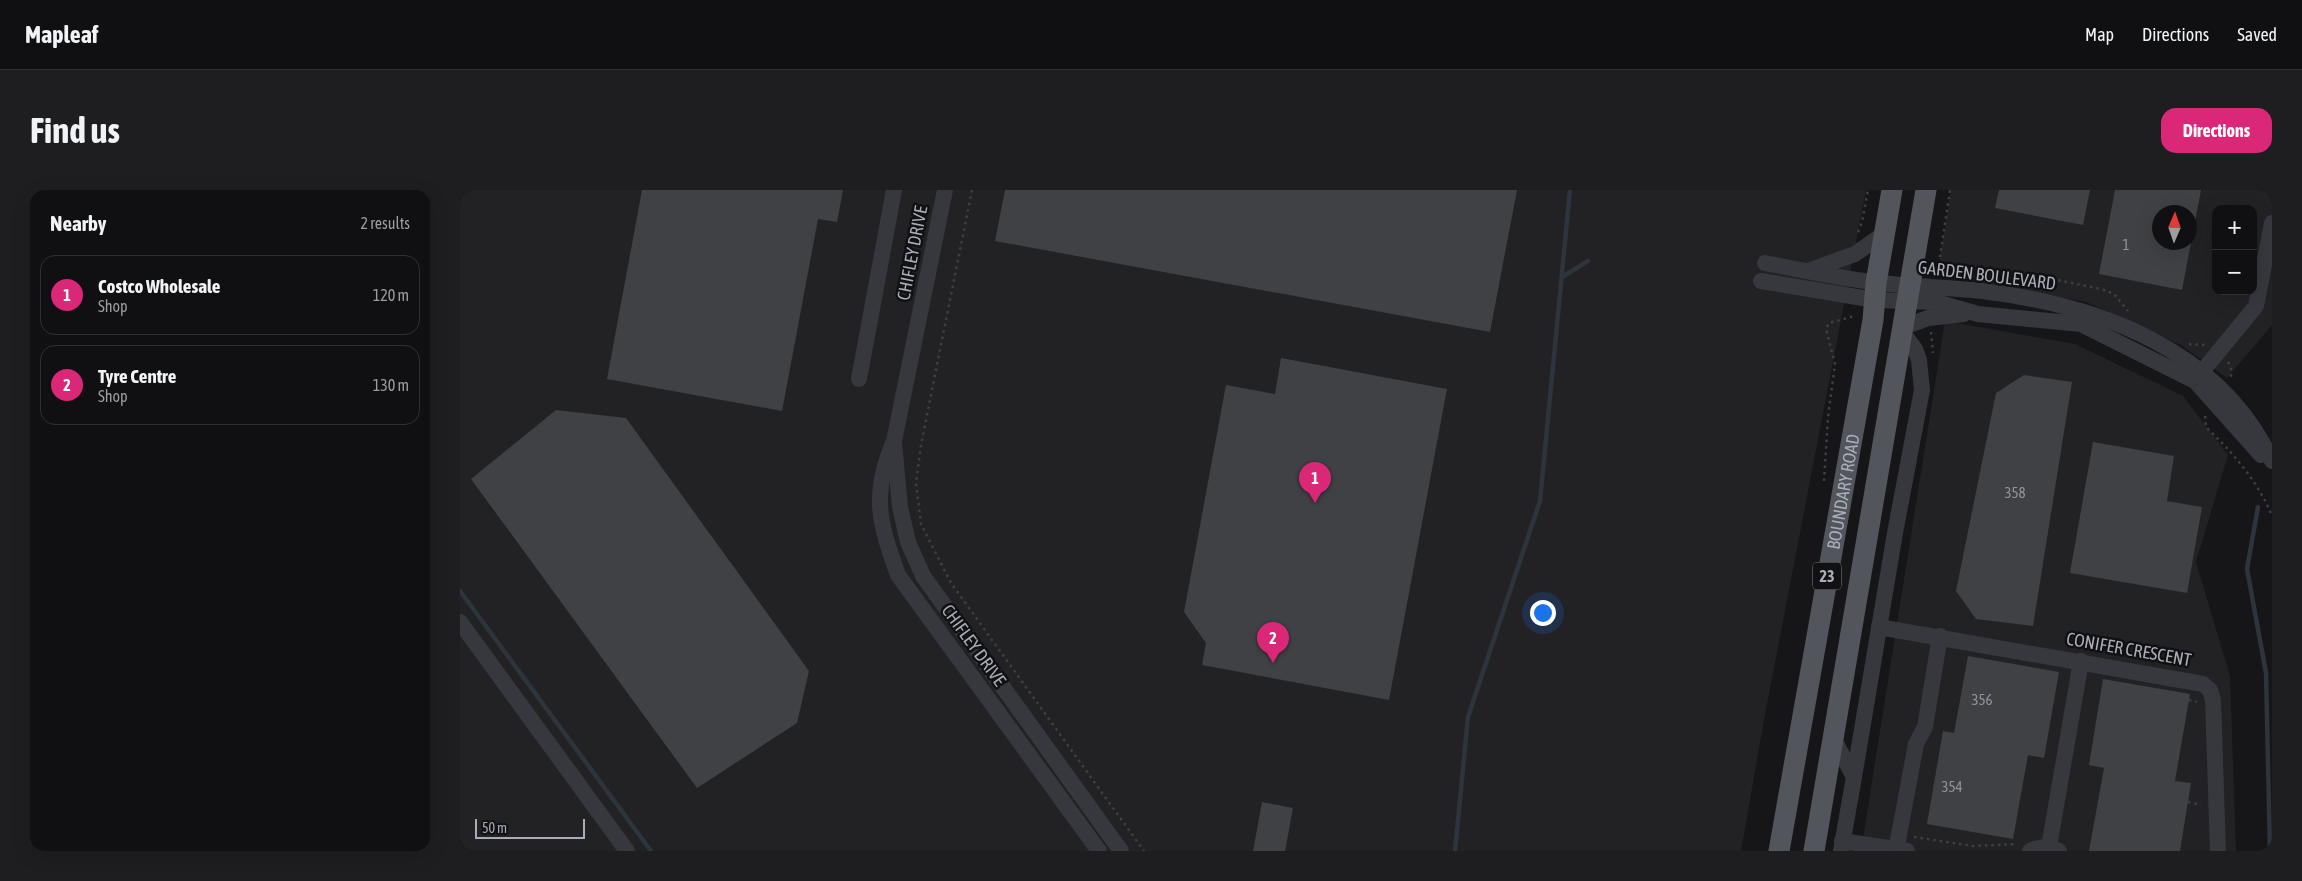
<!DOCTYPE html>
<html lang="en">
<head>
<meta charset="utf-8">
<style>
	body { margin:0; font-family:"Asap Condensed",sans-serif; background:#1e1e20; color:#f1f3f6 }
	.controls { position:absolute; right:15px; top:15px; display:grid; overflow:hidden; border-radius:10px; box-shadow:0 5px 20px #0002 }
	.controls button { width:45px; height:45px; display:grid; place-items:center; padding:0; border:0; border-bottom:1px solid #303032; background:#101012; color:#f1f3f6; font:25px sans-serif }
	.compass { position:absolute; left:1692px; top:15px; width:45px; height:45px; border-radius:50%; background:#101012; box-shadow:0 5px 20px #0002; rotate:2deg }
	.scale { position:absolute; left:15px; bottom:12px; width:110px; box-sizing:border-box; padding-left:5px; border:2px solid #a8adb8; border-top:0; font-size:14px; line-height:18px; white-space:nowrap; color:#a8adb8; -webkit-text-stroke:4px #111113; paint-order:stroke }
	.you { position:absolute; left:1082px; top:422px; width:18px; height:18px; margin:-12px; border:4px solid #fff; border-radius:50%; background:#1a73e8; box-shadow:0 0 0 8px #1a73e833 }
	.badge { display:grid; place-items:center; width:32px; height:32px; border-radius:50%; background:#db2777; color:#fff; font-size:16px; font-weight:700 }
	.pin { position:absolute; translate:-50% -41px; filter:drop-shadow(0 1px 2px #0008) }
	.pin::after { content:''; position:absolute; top:26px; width:18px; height:15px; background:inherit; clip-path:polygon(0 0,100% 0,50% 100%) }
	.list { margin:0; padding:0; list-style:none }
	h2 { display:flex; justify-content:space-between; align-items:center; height:65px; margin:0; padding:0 20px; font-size:21px }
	h2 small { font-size:16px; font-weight:400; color:#9c9d9f }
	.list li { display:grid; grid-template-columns:32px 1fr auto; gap:15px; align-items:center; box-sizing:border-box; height:80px; margin:0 10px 10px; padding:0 10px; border:1px solid #303032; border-radius:15px }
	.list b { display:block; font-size:19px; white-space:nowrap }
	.list p { margin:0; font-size:16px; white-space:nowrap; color:#9c9d9f }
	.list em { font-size:16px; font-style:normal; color:#9c9d9f }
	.map { position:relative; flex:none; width:1812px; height:661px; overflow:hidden; border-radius:15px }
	header { display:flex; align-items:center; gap:30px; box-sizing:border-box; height:70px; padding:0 25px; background:#101012; border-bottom:1px solid #303032 }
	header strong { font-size:24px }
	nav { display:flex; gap:28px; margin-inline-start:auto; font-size:18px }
	.intro { display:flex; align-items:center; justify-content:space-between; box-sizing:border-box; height:120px; padding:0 30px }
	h1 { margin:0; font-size:35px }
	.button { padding:12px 22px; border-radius:15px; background:#db2777; color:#fff; font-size:18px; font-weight:700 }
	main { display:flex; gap:30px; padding:0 30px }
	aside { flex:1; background:#101012; border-radius:15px; box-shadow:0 5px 20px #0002 }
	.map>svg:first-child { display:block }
	.built { fill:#222225; fill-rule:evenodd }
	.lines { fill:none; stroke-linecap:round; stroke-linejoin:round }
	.stream { stroke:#2c353c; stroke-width:4.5 }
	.building { fill:#404145; fill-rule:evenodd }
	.path { stroke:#3d3f44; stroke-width:2.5; stroke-dasharray:2.5 4; stroke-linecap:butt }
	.minor { stroke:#37383d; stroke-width:16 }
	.major { stroke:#53555c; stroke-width:21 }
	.labels { text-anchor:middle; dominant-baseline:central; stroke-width:5; stroke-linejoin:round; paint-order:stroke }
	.number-label { font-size:15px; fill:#8e929b }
	.shield { fill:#111113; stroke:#7b7e86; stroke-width:1 }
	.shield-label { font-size:16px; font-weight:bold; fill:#a8adb8 }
	.street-label { font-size:18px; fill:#a8adb8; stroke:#111113 }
</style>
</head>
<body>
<header>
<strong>Mapleaf</strong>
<nav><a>Map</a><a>Directions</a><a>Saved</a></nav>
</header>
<div class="intro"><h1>Find us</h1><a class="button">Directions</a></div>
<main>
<aside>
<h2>Nearby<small>2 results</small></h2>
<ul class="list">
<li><span class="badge">1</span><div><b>Costco Wholesale</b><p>Shop</p></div><em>120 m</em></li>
<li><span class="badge">2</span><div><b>Tyre Centre</b><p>Shop</p></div><em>130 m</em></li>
</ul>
</aside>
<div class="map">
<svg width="1812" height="661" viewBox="0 0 1812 661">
	<rect width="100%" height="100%" fill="#161618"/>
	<g class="built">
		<polygon points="0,0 1406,0 1304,530 1281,661 0,661"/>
		<path d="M1491 0H1812V135L1767 188 1721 155 1626 112 1477 85ZM1756 19H1793V101H1756ZM1700 22H1730V52H1700Z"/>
		<polygon points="1485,131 1615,154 1723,206 1768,265 1736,372 1770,486 1776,661 1401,661"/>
	</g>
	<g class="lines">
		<g class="stream">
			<polyline points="1102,87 1128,71"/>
			<polyline points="1798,317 1787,379 1806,483 1810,661"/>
			<polyline points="0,401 191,661"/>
			<polyline points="995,661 1008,527 1080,311 1110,0"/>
		</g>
	</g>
	<g class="building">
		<polygon points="182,0 383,0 377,32 358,29 322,221 147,189"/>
		<polygon points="545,0 1057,0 1030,142 535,51"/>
		<polygon points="1539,0 1630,0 1623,35 1535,18"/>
		<path d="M1655 0H1741L1722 100 1639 84ZM1700 22H1730V52H1700Z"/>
		<polygon points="821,168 987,199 929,510 742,475 746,453 724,422 766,195 815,204"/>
		<polygon points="1564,185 1612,192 1573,436 1516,429 1496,401 1536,203"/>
		<polygon points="96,220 166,228 349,481 337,533 237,598 11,289"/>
		<polygon points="1633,252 1714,266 1707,311 1742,317 1727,403 1610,383"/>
		<polygon points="1508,466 1599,482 1584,568 1568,565 1553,649 1467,634 1483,541 1494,543"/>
		<polygon points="1643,489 1730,504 1715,591 1731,593 1720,661 1629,661 1644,578 1629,575"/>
		<polygon points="802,612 833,618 825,661 793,661"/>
	</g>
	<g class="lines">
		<g class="path">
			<polyline points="512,0 461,255 456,293 461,334 491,393 684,661"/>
			<polyline points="1398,42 1402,32 1408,0"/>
			<polyline points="1470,78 1487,81"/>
			<polyline points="1478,80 1490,0"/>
			<polyline points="1548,89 1563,83 1641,99 1654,104 1668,121"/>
			<polyline points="1471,142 1473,163"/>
			<polyline points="1729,154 1746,155"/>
			<polyline points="1768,172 1771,177 1771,188"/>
			<path d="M1745 226 1746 237C1773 263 1798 291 1812 326"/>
			<polyline points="1364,291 1368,227 1375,174 1366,139 1369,133 1391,127 1391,122"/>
			<polyline points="1729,510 1737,512"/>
			<polyline points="1728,612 1741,615"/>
			<polyline points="1454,647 1513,656 1557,654"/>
		</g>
		<g class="minor">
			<path d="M485 0 434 251C411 305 419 332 438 385L639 661"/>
			<path d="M1305 73C1341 80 1377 88 1413 92 1449 97 1486 97 1522 101 1638 115 1760 159 1812 271"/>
			<polyline points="1348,81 1395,64 1425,43"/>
			<polyline points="1301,91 1415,110 1476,112 1518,124 1621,134 1735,191 1801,265"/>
			<polyline points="1444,137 1468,128 1504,124"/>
			<polyline points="399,189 434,0"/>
			<polyline points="1736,189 1796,116 1812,33"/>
			<polyline points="434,253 440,317 448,352 463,386 661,661"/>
			<polyline points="0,432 167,661"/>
			<polyline points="1419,437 1743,494 1750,500 1753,510 1758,661"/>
			<polyline points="1372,546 1394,587 1381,661"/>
			<polyline points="1394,587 1435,343 1462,200 1459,170 1455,159 1443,143"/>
			<polyline points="1382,651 1447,661"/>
			<polyline points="1589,657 1621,471"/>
			<polyline points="1436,661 1456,554 1465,537 1480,446"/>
			<path d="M1570 661C1580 656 1589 656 1599 661"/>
		</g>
		<g class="major">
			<path id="s1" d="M1319 661 1413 130 1416 93 1432 0"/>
			<polyline points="1354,661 1466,0"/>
		</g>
	</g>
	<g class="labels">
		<g class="number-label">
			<text x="1666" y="54">1</text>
			<text x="1555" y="302">358</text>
			<text x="1522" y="509">356</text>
			<text x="1492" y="596">354</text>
		</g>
		<rect class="shield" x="1353" y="372.5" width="28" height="27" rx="4"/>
		<g class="shield-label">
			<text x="1367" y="386">23</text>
		</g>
		<g class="street-label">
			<text transform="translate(452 63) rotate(-79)">CHIFLEY DRIVE</text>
			<text transform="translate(1527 85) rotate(7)">GARDEN BOULEVARD</text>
			<text stroke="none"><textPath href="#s1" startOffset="365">BOUNDARY ROAD</textPath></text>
			<text transform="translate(514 455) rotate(54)">CHIFLEY DRIVE</text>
			<text transform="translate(1669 459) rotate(10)">CONIFER CRESCENT</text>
		</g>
	</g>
</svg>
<div class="controls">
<button>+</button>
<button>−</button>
</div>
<svg class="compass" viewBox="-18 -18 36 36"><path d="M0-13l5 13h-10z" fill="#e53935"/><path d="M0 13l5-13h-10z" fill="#9c9d9f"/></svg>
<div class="scale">50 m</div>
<div class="you"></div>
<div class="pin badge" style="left:855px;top:313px">1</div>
<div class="pin badge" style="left:813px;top:473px">2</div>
</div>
</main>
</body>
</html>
